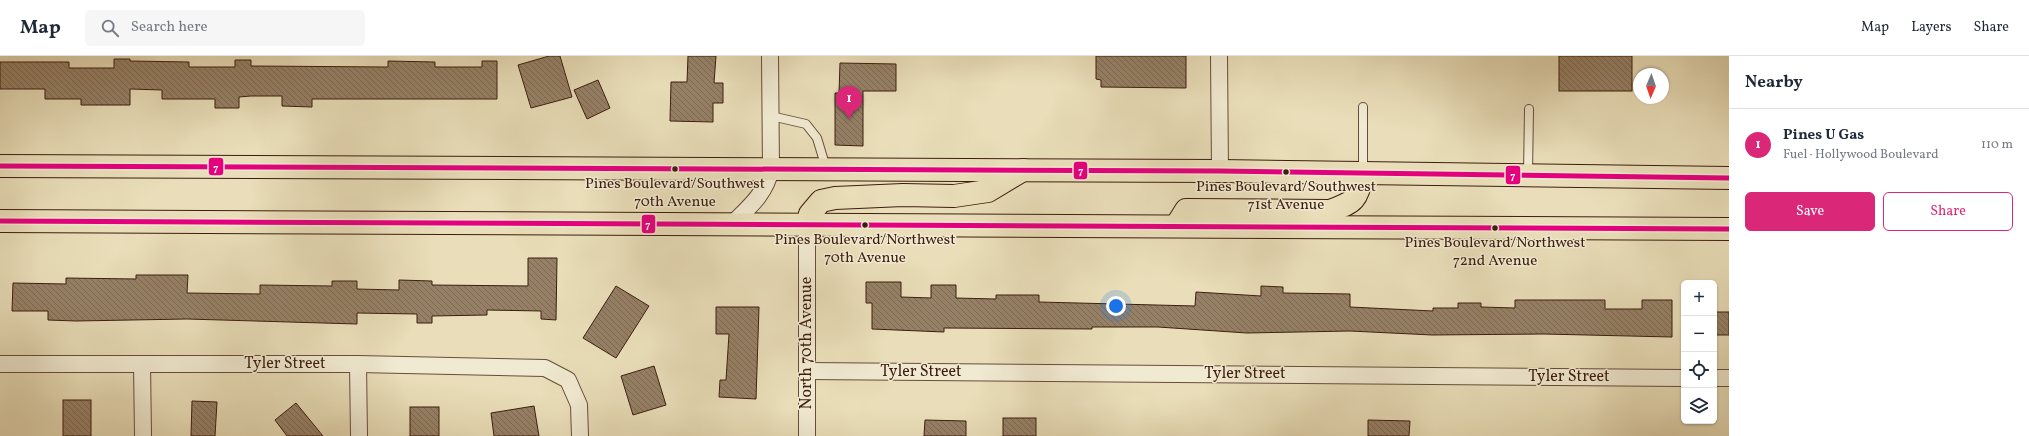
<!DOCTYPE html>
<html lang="en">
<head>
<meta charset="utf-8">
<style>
	body { margin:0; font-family:Vollkorn,serif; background:#f6f6f7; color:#1f2937 }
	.controls { position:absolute; right:12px; bottom:12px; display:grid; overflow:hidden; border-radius:6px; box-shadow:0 1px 3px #0004 }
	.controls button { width:36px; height:36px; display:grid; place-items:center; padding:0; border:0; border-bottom:1px solid #e0e1e3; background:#fff; color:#1f2937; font:20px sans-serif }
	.compass { position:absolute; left:1633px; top:12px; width:36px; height:36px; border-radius:50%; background:#fff; box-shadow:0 1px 3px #0004; rotate:182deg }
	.you { position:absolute; left:1116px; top:250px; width:14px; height:14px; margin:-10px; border:3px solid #fff; border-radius:50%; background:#1a73e8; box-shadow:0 0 0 6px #1a73e833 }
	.badge { display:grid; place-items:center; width:26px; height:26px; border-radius:50%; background:#db2777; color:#fff; font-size:13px; font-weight:700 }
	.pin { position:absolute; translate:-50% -33px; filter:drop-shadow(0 1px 2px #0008) }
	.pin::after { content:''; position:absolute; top:21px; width:14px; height:12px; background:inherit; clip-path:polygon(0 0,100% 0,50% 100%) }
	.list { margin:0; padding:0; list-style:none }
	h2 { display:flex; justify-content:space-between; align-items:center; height:52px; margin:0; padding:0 16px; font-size:17px }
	h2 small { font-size:13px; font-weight:400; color:#747a83 }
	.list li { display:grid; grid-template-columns:26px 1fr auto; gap:12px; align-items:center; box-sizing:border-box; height:72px; padding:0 16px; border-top:1px solid #e0e1e3 }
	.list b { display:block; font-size:15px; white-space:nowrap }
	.list p { margin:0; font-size:13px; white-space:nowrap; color:#747a83 }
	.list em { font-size:13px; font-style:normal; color:#747a83 }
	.actions { display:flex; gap:8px; padding:12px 16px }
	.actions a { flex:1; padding:9px 0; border:1px solid #db2777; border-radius:6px; text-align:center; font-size:14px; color:#db2777 }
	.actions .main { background:#db2777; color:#fff }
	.icon { flex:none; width:22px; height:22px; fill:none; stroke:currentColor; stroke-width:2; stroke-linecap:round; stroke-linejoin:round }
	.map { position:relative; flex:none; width:1729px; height:380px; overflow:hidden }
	header { display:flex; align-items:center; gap:24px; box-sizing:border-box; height:56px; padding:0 20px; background:#fff; border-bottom:1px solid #e0e1e3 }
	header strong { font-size:19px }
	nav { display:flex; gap:22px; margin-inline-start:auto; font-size:14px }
	.search { width:280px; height:36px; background:#f6f6f7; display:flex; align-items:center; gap:10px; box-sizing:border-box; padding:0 14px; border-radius:6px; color:#747a83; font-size:15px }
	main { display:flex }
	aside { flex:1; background:#fff }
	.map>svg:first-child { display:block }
	.building { fill:url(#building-back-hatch); stroke:#3d1d0f }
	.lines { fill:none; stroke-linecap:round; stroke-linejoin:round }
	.service-casing { stroke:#684d3a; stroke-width:10 }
	.minor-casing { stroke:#684d3a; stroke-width:18 }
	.trunk-casing { stroke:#3d1d0f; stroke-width:24 }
	.service { stroke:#f1ead2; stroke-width:8 }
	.minor { stroke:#f1ead2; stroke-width:16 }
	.trunk { stroke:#e9deb9; stroke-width:22 }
	.bus-1-casing { stroke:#f1ead2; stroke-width:8 }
	.bus-1 { stroke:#e5007d; stroke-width:5 }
	.bus-dot { fill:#3d1d0f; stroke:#f1ead2; stroke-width:1.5 }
	.labels { text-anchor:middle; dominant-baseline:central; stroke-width:3; stroke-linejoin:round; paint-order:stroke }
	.bus-label { font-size:15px; fill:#3d1d0f; stroke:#f1ead2 }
	.street-label { font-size:16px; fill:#3d1d0f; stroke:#f1ead2 }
	.line-badge { stroke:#f1ead2; stroke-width:1.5 }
	.badge-label { font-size:11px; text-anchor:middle; font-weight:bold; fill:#fff }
</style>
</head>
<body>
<header>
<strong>Map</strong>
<div class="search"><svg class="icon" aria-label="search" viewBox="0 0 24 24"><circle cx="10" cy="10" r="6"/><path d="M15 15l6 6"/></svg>Search here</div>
<nav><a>Map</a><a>Layers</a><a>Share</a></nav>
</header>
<main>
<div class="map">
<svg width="1729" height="380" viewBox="0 0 1729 380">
	<defs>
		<pattern id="building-back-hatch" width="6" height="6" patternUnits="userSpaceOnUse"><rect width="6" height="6" fill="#968167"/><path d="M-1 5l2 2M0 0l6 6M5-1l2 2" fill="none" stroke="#7c6953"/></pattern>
	</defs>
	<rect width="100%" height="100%" fill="#e9deb9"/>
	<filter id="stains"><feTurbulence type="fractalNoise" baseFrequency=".005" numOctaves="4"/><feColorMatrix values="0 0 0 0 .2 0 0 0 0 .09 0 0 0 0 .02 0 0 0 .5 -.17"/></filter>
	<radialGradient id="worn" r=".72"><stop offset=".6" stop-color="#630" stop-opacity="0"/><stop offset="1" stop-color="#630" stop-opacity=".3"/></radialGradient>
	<g class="building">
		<polygon points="549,0 560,0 572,41 531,52 518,9"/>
		<polygon points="688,0 716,0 714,27 723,27 723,47 713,47 713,66 670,65 671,26 687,26"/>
		<polygon points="1096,0 1186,0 1186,32 1101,31 1101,24 1096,23"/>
		<rect x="1559" y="0" width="73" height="35"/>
		<polygon points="114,3 130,3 130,5 189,6 189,11 235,11 235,4 251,4 251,10 388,11 388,5 435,6 435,11 482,11 482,5 497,5 497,43 312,43 312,51 282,50 282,40 251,40 239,41 239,52 215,52 215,43 162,43 162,34 130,33 130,49 81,49 81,43 45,43 45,33 0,33 0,6 69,6 69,12 114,12"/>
		<polygon points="840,7 896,8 896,35 863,35 863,90 835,89 835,37 839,37"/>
		<polygon points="598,24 610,52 587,63 574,34"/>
		<polygon points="528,202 557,202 556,264 541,263 541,255 487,254 487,259 432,260 432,267 417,267 417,258 357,257 357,268 187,263 76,265 48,264 48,255 12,255 13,227 66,228 66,222 136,223 136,219 188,219 187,237 260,238 260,229 332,230 332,225 357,225 357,233 399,234 399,224 432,225 432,229 528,230"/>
		<polygon points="866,226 901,226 901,241 931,242 931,229 956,229 956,242 996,243 996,239 1039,239 1039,246 1195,250 1196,236 1261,240 1261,230 1283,231 1283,237 1350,238 1350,251 1433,255 1433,252 1458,252 1458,247 1481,247 1481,251 1515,252 1515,244 1605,244 1605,253 1642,253 1642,244 1672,244 1672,281 1544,278 1432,279 1350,275 1247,277 1158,271 1092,271 1092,273 944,272 944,276 872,273 872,247 866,247"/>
		<polygon points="616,230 649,250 616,302 583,282"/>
		<polygon points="716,251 759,251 756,343 719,341 720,324 726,324 729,278 716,278"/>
		<rect x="1714" y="256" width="15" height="23"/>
		<polygon points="654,310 666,349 633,359 621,320"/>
		<rect x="63" y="344" width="28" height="36"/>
		<polygon points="192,345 217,346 215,380 191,380"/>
		<polygon points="296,347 323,380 287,380 275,364"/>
		<polygon points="534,350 539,380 494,380 491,357"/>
		<rect x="410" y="351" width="29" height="29"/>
		<rect x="1003" y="362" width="33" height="18"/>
		<polygon points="925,364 966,365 966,380 924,380"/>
		<polygon points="1368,364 1410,365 1409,380 1368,380"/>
	</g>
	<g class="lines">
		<g class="service-casing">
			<g id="service">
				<polyline points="771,60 806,68 817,82 826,112"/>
				<polyline points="1363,116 1363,51"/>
				<polyline points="1528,118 1529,53"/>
			</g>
		</g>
		<g class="minor-casing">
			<g id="minor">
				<polyline points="1219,0 1220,115"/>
				<path d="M731 169C749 151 765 139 771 113L770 0"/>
				<polyline points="807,170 807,380"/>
				<polyline points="0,308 358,308 545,312 568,324 579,349 580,380"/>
				<polyline points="142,308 143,380"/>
				<polyline points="358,308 359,380"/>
				<polyline points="807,315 1684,322"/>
				<polyline points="1714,322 1729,322"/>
			</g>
		</g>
		<g class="trunk-casing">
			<g id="trunk">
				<polyline points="0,110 1220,115 1729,122"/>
				<polyline points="0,165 1729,173"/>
				<polyline points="807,170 810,158 821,145 835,142 903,139 954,140 988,135 1023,114"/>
				<path d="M1176 170 1186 154 1330 155C1357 145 1356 144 1363 117"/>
			</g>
		</g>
		<use href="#service" class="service"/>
		<use href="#minor" class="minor"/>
		<use href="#trunk" class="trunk"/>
		<g class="bus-1-casing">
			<g id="bus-1">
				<polyline points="0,110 1220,115 1729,122"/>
				<polyline points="0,165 1729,173"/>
			</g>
		</g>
		<use href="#bus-1" class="bus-1"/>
	</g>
	<g class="bus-dot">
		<circle cx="675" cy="113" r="3.5"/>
		<circle cx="1286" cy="116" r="3.5"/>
		<circle cx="865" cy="169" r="3.5"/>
		<circle cx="1495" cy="172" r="3.5"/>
	</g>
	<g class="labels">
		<g class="bus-label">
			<text x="675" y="128">Pines Boulevard/Southwest<tspan x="675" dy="18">70th Avenue</tspan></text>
			<text x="1286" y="131">Pines Boulevard/Southwest<tspan x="1286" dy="18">71st Avenue</tspan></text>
			<text x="865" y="184">Pines Boulevard/Northwest<tspan x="865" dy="18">70th Avenue</tspan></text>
			<text x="1495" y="187">Pines Boulevard/Northwest<tspan x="1495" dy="18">72nd Avenue</tspan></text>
		</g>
		<g class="street-label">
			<text transform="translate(807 287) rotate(-90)">North 70th Avenue</text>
			<text x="285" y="308">Tyler Street</text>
			<text x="921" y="316">Tyler Street</text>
			<text x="1245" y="318">Tyler Street</text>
			<text x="1569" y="321">Tyler Street</text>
		</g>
	</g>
	<g class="line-badge">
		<rect x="208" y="101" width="16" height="19" rx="4" fill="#e5007d"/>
		<rect x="1073" y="105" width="15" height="19" rx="4" fill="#e5007d"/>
		<rect x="1505" y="109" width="16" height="20" rx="4" fill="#e5007d"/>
		<rect x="641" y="158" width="15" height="20" rx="4" fill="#e5007d"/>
	</g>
	<g class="badge-label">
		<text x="216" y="115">7</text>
		<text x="1081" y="118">7</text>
		<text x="1513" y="123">7</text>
		<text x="648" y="172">7</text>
	</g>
	<rect width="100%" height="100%" filter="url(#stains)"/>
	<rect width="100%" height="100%" fill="url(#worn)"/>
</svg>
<div class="controls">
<button>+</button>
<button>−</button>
<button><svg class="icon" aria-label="locate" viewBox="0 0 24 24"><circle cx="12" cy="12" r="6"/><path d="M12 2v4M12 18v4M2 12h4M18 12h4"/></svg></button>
<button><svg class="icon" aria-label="layers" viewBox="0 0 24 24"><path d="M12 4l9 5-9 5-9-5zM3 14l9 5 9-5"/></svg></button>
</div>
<svg class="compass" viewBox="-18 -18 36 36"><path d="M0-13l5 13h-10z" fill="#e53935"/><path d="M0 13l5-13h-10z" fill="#747a83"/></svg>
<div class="you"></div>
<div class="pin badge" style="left:849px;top:63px">1</div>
</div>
<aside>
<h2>Nearby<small></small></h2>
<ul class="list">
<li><span class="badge">1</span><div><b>Pines U Gas</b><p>Fuel · Hollywood Boulevard</p></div><em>110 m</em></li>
</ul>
<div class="actions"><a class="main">Save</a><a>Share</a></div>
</aside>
</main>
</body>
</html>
